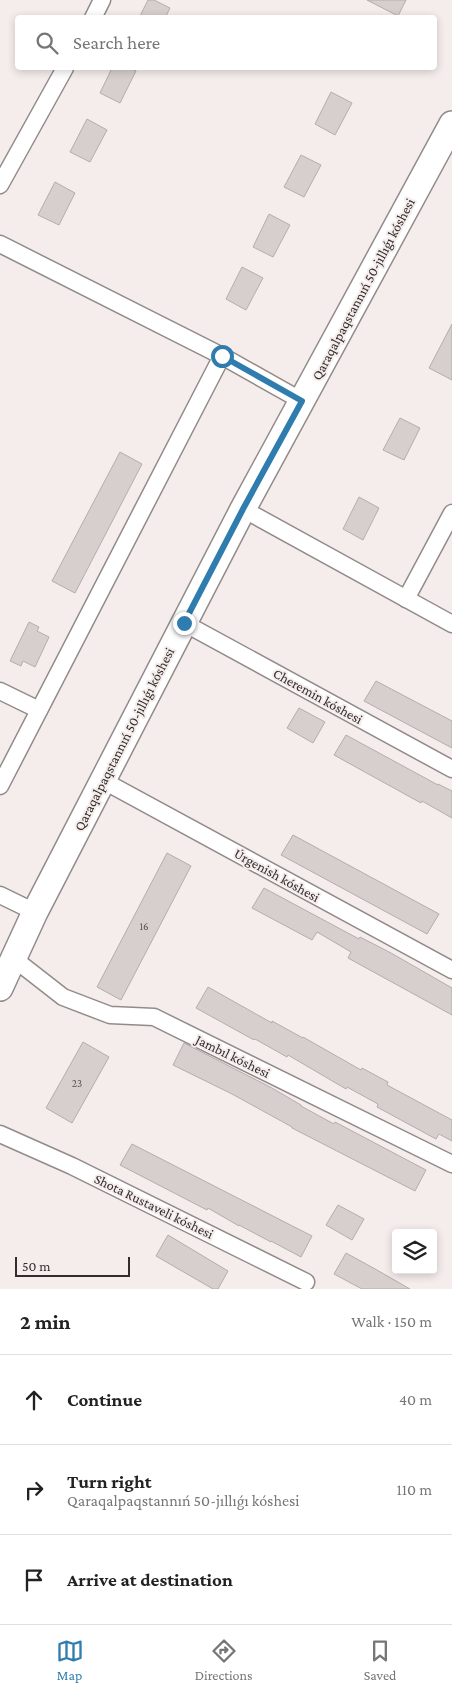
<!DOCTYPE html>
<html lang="en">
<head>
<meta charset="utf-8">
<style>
	body { margin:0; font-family:"Crimson Pro",serif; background:#f2f2f2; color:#222 }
	.controls { position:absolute; right:15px; bottom:15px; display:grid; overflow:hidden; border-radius:5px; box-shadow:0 2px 8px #0003 }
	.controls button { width:45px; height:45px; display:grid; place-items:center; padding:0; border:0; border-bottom:1px solid #e0e0e0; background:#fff; color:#222; font:25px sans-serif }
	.scale { position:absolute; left:15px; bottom:12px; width:115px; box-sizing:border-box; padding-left:5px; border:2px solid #302d2c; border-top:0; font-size:14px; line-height:18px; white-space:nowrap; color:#302d2c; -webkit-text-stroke:4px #f5edeb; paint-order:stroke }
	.stop { position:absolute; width:15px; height:15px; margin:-11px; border:4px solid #2f7daf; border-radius:50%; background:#fff }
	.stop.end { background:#2f7daf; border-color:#fff; box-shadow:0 1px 5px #0008 }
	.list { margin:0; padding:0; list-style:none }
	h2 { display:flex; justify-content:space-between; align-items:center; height:65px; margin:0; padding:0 20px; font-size:21px }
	h2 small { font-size:16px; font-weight:400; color:#767676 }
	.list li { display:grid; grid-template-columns:32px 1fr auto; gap:15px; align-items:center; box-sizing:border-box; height:90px; padding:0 20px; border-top:1px solid #e0e0e0 }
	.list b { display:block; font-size:19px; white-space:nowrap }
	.list p { margin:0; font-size:16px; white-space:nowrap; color:#767676 }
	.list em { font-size:16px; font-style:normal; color:#767676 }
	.icon { flex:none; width:28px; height:28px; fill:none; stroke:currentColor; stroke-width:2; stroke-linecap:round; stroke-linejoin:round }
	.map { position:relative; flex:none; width:452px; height:1289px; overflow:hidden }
	.search { position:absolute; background:#fff; box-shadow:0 2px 8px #0003; left:15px; right:15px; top:15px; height:55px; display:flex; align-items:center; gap:12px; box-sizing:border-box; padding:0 18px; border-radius:5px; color:#767676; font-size:19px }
	.sheet { height:335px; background:#fff }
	nav { display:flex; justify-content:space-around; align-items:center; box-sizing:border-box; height:70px; border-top:1px solid #e0e0e0; background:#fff; font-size:14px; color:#767676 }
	nav a { display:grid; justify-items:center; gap:2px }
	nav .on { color:#2f7daf }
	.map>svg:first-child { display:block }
	.building { fill:#d6cfcd; stroke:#b4adab }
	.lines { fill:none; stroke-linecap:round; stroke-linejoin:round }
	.minor-casing { stroke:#928b8a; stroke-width:19 }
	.primary-casing { stroke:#928b8a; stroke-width:28 }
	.minor { stroke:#fff; stroke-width:16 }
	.primary { stroke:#fff; stroke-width:25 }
	.route { stroke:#2f7daf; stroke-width:6 }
	.labels { text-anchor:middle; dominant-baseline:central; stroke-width:4; stroke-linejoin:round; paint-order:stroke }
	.number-label { font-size:11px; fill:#5a5654 }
	.street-label { font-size:14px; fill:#302d2c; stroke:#f5edeb }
</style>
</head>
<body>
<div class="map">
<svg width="452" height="1289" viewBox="0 0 452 1289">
	<rect width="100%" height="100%" fill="#f5edeb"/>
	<g class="building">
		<polygon points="148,0 154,0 170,8 165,18 139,18"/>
		<polygon points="367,0 406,0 398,16"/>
		<polygon points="112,68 130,68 136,71 120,103 100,93"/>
		<polygon points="331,92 352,103 335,135 315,124"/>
		<polygon points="87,119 107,130 90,162 70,152"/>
		<polygon points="301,155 321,165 304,197 284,187"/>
		<polygon points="55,182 75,193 59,225 38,215"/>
		<polygon points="269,214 290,225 273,257 253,247"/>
		<polygon points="242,267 263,278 246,310 226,299"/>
		<polygon points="452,324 452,380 429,368"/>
		<polygon points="400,418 420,428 404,460 383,450"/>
		<polygon points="120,452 142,464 75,593 52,581"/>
		<polygon points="359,497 379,508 363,540 343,529"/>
		<polygon points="29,622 39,627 37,631 49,637 35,667 23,661 21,666 10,661"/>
		<polygon points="376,681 452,721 452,748 364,701"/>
		<polygon points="299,708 325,722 313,743 287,728"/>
		<polygon points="346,735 438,785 438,784 452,791 452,818 422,801 421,803 334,755"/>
		<polygon points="293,835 439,914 427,934 281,855"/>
		<polygon points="167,853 191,866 121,1000 97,987"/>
		<polygon points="264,888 359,939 360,937 391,953 452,988 452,1015 348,958 351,952 317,932 312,940 252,908"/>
		<polygon points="208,987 272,1023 272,1021 303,1038 303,1037 361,1070 362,1068 388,1082 387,1085 452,1120 452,1141 439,1134 436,1139 377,1107 378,1104 347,1087 346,1089 288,1055 287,1057 255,1039 254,1040 196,1008"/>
		<polygon points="83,1042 109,1057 72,1123 46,1108"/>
		<polygon points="184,1043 272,1088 301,1105 301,1106 334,1124 335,1122 426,1170 415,1191 292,1128 292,1127 232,1094 173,1065"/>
		<polygon points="132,1144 312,1236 301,1257 271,1241 271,1242 239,1225 239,1226 208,1208 207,1210 120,1165"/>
		<polygon points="338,1205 364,1219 352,1240 326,1225"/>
		<polygon points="168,1235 228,1271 218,1289 213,1289 156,1256"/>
		<polygon points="346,1253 377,1270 410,1289 362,1289 334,1274"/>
	</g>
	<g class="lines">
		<g class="minor-casing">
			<g id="minor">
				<polyline points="93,18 102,0"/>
				<polyline points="0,185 65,68"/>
				<polyline points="0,244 222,356 302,401"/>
				<polyline points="243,509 452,624"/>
				<polyline points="406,599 452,513"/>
				<polyline points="184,623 452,769"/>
				<polyline points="0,691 39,710"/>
				<polyline points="102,780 452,970"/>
				<polyline points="0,786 222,356"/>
				<polyline points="0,895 35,912"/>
				<polyline points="13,958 63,997 110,1015 154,1017 452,1164"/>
				<polyline points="0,1134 72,1166 306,1282"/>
			</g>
		</g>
		<g class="primary-casing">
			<polyline id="primary" points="0,988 35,912 243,509 452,124"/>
		</g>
		<use href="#minor" class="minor"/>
		<use href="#primary" class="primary"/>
	</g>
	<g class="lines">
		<polyline class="route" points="184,623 243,509 302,401 222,356"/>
	</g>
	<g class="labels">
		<g class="number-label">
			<text x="144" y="926">16</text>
			<text x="77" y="1083">23</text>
		</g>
		<g class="street-label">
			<text transform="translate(363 289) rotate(-62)">Qaraqalpaqstannıń 50-jıllıǵı kóshesi</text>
			<text transform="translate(318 696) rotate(29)">Cheremin kóshesi</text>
			<text transform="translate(124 739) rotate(-63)">Qaraqalpaqstannıń 50-jıllıǵı kóshesi</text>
			<text transform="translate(277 875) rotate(29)">Úrgenish kóshesi</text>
			<text transform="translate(233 1056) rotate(26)">Jambıl kóshesi</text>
			<text transform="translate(154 1206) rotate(26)">Shota Rustaveli kóshesi</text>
		</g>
	</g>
</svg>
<div class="controls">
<button><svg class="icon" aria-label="layers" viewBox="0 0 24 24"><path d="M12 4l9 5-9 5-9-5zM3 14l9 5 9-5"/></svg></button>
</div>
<div class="scale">50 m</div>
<div class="stop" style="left:222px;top:356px"></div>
<div class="stop end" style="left:184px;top:623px"></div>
<div class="search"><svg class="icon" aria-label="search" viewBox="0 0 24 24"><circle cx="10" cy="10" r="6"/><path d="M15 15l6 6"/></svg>Search here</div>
</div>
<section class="sheet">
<h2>2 min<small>Walk · 150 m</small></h2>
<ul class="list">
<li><svg class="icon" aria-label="ahead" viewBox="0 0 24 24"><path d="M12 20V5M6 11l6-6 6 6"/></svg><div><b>Continue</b></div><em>40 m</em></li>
<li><svg class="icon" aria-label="right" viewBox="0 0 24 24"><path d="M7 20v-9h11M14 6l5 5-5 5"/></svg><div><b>Turn right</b><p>Qaraqalpaqstannıń 50-jıllıǵı kóshesi</p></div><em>110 m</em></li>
<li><svg class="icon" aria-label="arrive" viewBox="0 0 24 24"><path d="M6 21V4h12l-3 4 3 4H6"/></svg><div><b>Arrive at destination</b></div></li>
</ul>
</section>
<nav>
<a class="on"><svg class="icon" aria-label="map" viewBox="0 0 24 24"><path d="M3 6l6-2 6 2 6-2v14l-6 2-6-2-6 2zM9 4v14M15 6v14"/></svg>Map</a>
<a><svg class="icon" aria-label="directions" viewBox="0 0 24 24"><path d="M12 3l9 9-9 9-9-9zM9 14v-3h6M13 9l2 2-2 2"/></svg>Directions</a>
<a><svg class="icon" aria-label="saved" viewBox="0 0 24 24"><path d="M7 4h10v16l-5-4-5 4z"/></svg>Saved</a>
</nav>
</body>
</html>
